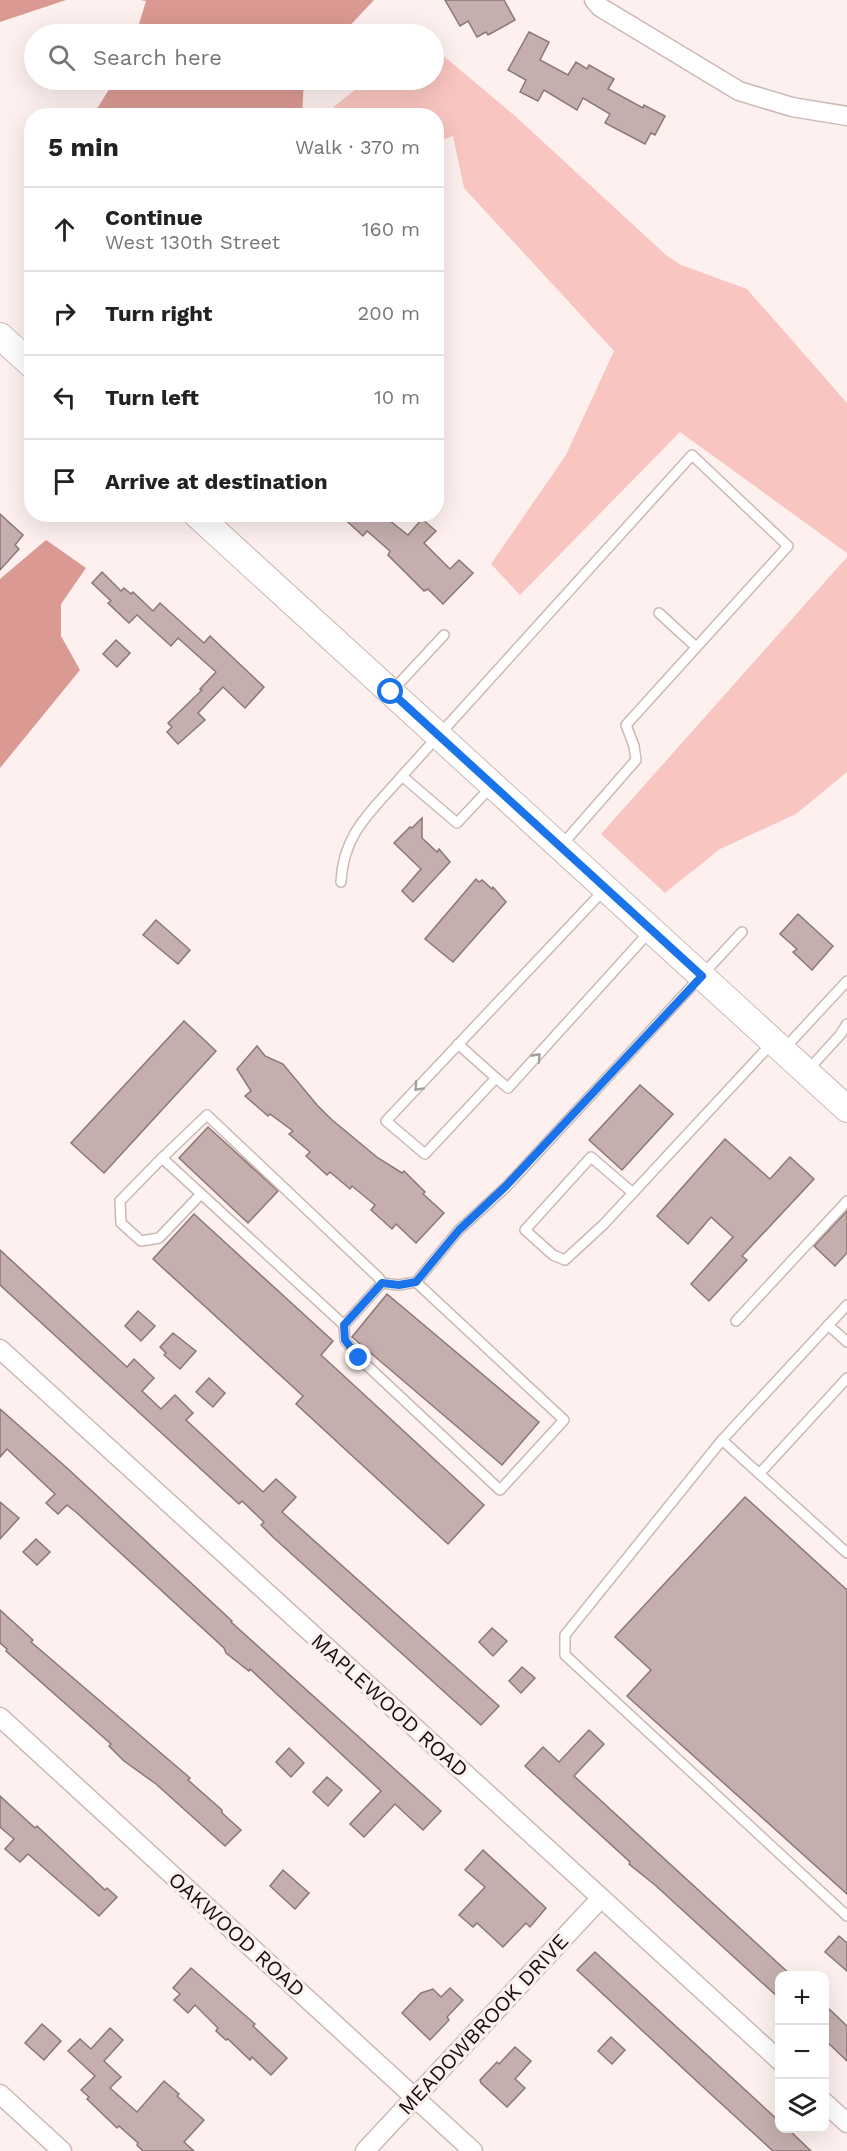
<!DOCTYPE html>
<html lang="en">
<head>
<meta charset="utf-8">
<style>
	body { margin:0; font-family:"Work Sans",sans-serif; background:#f2f2f2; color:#222 }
	.controls { position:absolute; right:18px; bottom:18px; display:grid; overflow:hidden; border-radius:12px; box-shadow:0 6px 24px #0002 }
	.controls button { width:54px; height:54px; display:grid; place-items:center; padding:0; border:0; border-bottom:2px solid #e0e0e0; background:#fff; color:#222; font:30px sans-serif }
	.stop { position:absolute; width:18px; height:18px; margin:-14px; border:4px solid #1a73e8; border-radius:50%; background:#fff }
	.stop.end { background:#1a73e8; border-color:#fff; box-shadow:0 2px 6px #0008 }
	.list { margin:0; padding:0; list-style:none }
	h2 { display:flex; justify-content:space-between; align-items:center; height:78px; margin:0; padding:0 24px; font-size:26px }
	h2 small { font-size:20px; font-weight:400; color:#767676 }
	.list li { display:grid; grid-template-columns:39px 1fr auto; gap:18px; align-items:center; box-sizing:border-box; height:84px; padding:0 24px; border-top:2px solid #e0e0e0 }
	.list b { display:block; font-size:22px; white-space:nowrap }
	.list p { margin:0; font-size:20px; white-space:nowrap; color:#767676 }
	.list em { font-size:20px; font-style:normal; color:#767676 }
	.icon { flex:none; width:33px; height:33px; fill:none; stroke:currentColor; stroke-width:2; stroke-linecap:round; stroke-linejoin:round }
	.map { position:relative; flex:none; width:847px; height:2151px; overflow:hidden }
	.search { position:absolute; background:#fff; box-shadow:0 6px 24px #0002; left:24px; top:24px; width:420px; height:66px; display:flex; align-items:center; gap:15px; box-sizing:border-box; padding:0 21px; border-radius:33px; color:#767676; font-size:22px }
	.panel { position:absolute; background:#fff; box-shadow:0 6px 24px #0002; left:24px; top:108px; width:420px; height:414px; border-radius:24px }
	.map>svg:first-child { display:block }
	.green { fill:#f9c5c0 }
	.forest { fill:#db9993 }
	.building { fill:#c5afad; stroke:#8b7774; stroke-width:1.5 }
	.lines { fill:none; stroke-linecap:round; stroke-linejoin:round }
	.service-casing { stroke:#cdb8b5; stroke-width:12 }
	.minor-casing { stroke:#cdb8b5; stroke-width:21 }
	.secondary-casing { stroke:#cdb8b5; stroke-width:28 }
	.service { stroke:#fff; stroke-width:9 }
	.minor { stroke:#fff; stroke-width:18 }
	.secondary { stroke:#fff; stroke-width:26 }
	.oneway { stroke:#a29f9f }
	.route { stroke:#1a73e8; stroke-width:8 }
	.labels { text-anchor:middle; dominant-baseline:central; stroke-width:6; stroke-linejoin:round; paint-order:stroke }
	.street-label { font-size:21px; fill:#17100f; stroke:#fdf0ee }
</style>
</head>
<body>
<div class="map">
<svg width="847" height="2151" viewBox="0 0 847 2151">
	<rect width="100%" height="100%" fill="#fdf0ee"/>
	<g class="green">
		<polygon points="434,48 515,116 666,255 681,265 747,289 847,403 847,553 680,432 520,595 491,564 566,455 614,351 464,188 453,136 437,142 436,116 324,115 367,80 434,80"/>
		<polygon points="847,557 847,772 796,814 720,849 665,893 601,834"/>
	</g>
	<g class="forest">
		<polygon points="0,0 66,0 0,22"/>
		<polygon points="140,0 374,0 342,34 136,34 146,1"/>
		<polygon points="115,80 304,80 302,115 93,115"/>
		<polygon points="46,540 86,568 61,604 61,636 80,670 0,768 0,579"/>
	</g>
	<g class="building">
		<polygon points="445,0 504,0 515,20 488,35 486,32 477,37 468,21 460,26"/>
		<polygon points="529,32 549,42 540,60 568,75 576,62 587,69 589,65 614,79 608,89 643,108 644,105 665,116 655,135 651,133 645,144 605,123 610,114 583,98 577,110 544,90 538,101 520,92 526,80 508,70"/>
		<polygon points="0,514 23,535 15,545 19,549 0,570"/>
		<polygon points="339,514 381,514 408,535 422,519 436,531 424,543 450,569 459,560 473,573 443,604 428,589 424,591 388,555 390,551 367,531 363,536"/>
		<polygon points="102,572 121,591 124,588 131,594 133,592 153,611 160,603 204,643 210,636 264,687 245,708 223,687 198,713 205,720 178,744 167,732 172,727 168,723 202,690 200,689 216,672 178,638 171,646 137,615 129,623 108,603 111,601 92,583"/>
		<polygon points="116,640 130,653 117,667 103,654"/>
		<polygon points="422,818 422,838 437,852 439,849 450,862 413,902 402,891 421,869 394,843 410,827 412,828"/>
		<polygon points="476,879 479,882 482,880 492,889 493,887 506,902 453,962 425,939"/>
		<polygon points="798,914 833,946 812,970 793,952 797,949 780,934"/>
		<polygon points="156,920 190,950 178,964 143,935"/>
		<polygon points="184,1021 216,1051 104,1173 71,1143"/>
		<polygon points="257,1046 265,1056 283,1064 317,1105 331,1119 378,1158 402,1173 404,1171 425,1192 423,1194 444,1213 416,1243 396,1224 392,1229 371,1210 375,1205 352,1186 350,1189 330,1172 327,1175 306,1156 310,1152 289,1134 293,1131 270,1114 268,1116 245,1096 251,1091 237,1069"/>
		<polygon points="640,1085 673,1114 622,1170 589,1140"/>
		<polygon points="208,1127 278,1191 248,1223 179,1158"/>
		<polygon points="725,1139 770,1179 790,1157 814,1179 742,1256 747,1260 709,1301 691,1284 733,1237 711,1217 688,1244 657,1216"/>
		<polygon points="847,1211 847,1253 835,1266 814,1246"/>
		<polygon points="194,1214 333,1341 321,1355 484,1505 448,1544 296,1404 303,1396 153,1259"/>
		<polygon points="0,1250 127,1367 134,1359 154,1378 142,1391 161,1409 175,1395 193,1413 186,1420 263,1492 276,1479 296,1497 282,1512 499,1706 481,1725 274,1538 261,1525 264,1522 242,1501 239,1504 0,1285"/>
		<polygon points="387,1294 539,1422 502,1465 352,1337"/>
		<polygon points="138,1311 155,1326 141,1341 125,1326"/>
		<polygon points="173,1333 196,1351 180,1369 164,1355 166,1353 160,1347"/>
		<polygon points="209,1378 225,1393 213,1407 196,1392"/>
		<polygon points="0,1409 67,1468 232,1621 231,1622 441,1811 423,1830 395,1804 364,1837 350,1824 381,1791 250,1669 249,1671 226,1653 224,1648 77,1513 67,1505 58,1514 46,1503 55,1494 7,1449 0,1457"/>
		<polygon points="745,1497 847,1590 847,1894 627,1696 651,1670 615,1637"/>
		<polygon points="0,1502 19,1518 0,1539"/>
		<polygon points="36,1539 50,1552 37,1565 23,1552"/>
		<polygon points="0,1610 33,1640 31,1642 190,1778 188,1780 222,1810 222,1813 241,1830 225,1846 156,1784 124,1761 109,1746 111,1744 6,1651 7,1649 0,1643"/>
		<polygon points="492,1628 507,1641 493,1656 479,1642"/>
		<polygon points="522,1667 535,1678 521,1693 509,1681"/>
		<polygon points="589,1730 604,1744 574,1776 792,1976 780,1976 780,1999 655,1885 629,1864 630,1862 525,1766 543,1747 559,1762"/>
		<polygon points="289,1748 304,1763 291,1777 276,1762"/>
		<polygon points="327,1777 342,1790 328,1806 313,1792"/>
		<polygon points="0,1796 35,1828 37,1826 105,1890 107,1888 117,1897 99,1916 28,1854 20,1862 5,1849 14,1839 0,1827"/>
		<polygon points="483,1850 546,1908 530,1927 526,1923 503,1947 477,1923 473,1927 459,1915 485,1887 465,1870"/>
		<polygon points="283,1870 309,1893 295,1909 270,1886"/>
		<polygon points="839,1936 847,1943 847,1971 825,1952"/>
		<polygon points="595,1952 780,2122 780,2128 787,2128 811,2151 773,2151 702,2086 577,1970"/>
		<polygon points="191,1968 255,2024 253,2026 287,2058 271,2075 252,2057 250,2060 228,2039 226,2040 216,2031 218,2028 195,2005 188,2013 174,2000 180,1994 173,1988"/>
		<polygon points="450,1988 463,2000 447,2017 449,2020 430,2040 402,2013 421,1993 433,1989 441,1997"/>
		<polygon points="825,2005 847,2026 847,2061 825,2040"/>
		<polygon points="42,2024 61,2041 44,2060 25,2043"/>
		<polygon points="110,2028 123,2040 104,2061 121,2077 110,2088 137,2112 164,2081 179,2094 177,2096 204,2120 184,2142 194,2151 143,2151 137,2145 138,2143 119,2126 117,2128 87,2099 89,2097 81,2090 95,2076 68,2051 80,2039 91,2049"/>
		<polygon points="611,2037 625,2050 612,2064 598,2051"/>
		<polygon points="515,2047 531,2061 515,2079 525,2088 507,2107 481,2083 480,2080 497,2062 499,2064"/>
	</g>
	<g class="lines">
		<g class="service-casing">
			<g id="service">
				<polyline points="659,613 696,647"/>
				<polyline points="392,691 444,635"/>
				<polyline points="491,787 457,823 402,776 692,455 788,546 626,725 634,746 636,760 561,846"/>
				<path d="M341 882C343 833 372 811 402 776"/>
				<polyline points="458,1044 496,1078 425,1154 386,1121 604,890"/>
				<polyline points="785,1048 847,981"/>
				<polyline points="808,1070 840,1035 847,1024"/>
				<polyline points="496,1078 508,1088 651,930"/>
				<polyline points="162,1158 120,1201 121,1223 141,1241 159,1238 201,1194"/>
				<polyline points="633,1193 591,1157 525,1230 553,1255 565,1260 604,1224 772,1043"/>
				<polyline points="416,1282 399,1285 382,1283 379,1278 207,1115 162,1158 344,1325 345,1340 359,1358 500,1490 564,1420 416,1282 459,1230 506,1187 742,932"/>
				<polyline points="847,1305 722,1440 847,1553"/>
				<polyline points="736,1321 847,1201"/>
				<polyline points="344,1325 382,1283"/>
				<polyline points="828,1325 847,1342"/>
				<polyline points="722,1440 565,1635 565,1655 847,1916"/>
				<polyline points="760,1473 847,1378"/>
			</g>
		</g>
		<g class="minor-casing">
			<g id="minor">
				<polyline points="594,0 600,7 739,91 792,107 847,116"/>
				<polyline points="0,1349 780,2061"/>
				<polyline points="0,1717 473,2151"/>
				<polyline points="0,2094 62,2151"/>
				<polyline points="824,2102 847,2123"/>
				<polyline points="365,2151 601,1898"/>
			</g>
		</g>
		<g class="secondary-casing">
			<g id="secondary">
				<polyline points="0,336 32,365"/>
				<polyline points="196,514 847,1109"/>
			</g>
		</g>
		<use href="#service" class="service"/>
		<use href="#minor" class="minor"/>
		<use href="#secondary" class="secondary"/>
	</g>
	<defs><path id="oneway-chevron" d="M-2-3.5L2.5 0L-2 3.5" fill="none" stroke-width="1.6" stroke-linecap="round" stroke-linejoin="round" transform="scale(1.5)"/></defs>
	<g class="oneway">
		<use href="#oneway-chevron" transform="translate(537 1057) rotate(-48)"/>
		<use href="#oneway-chevron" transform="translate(418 1087) rotate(133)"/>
	</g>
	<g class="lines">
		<polyline class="route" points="359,1358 345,1340 344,1325 382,1283 399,1285 416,1282 459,1230 506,1186 702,976 391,692"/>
	</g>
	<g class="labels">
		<g class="street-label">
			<text transform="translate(390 1705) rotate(42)">MAPLEWOOD ROAD</text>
			<text transform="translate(237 1934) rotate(42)">OAKWOOD ROAD</text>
			<text transform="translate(483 2024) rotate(-47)">MEADOWBROOK DRIVE</text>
		</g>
	</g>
</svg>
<div class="controls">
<button>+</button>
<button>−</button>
<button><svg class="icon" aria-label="layers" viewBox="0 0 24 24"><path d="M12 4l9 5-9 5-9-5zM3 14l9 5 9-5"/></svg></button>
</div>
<div class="stop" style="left:391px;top:692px"></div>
<div class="stop end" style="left:359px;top:1358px"></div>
<div class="search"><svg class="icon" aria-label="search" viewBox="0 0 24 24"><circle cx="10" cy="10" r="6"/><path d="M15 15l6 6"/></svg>Search here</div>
<section class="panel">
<h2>5 min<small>Walk · 370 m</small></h2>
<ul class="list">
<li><svg class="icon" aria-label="ahead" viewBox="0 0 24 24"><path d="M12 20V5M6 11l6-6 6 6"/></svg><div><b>Continue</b><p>West 130th Street</p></div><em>160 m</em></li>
<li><svg class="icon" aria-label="right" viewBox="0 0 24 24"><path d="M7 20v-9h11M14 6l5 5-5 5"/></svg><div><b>Turn right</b></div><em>200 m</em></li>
<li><svg class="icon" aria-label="left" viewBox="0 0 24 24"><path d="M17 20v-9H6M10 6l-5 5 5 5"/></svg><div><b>Turn left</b></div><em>10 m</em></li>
<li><svg class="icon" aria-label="arrive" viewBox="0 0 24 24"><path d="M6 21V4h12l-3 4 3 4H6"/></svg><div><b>Arrive at destination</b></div></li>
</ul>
</section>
</div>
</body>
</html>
